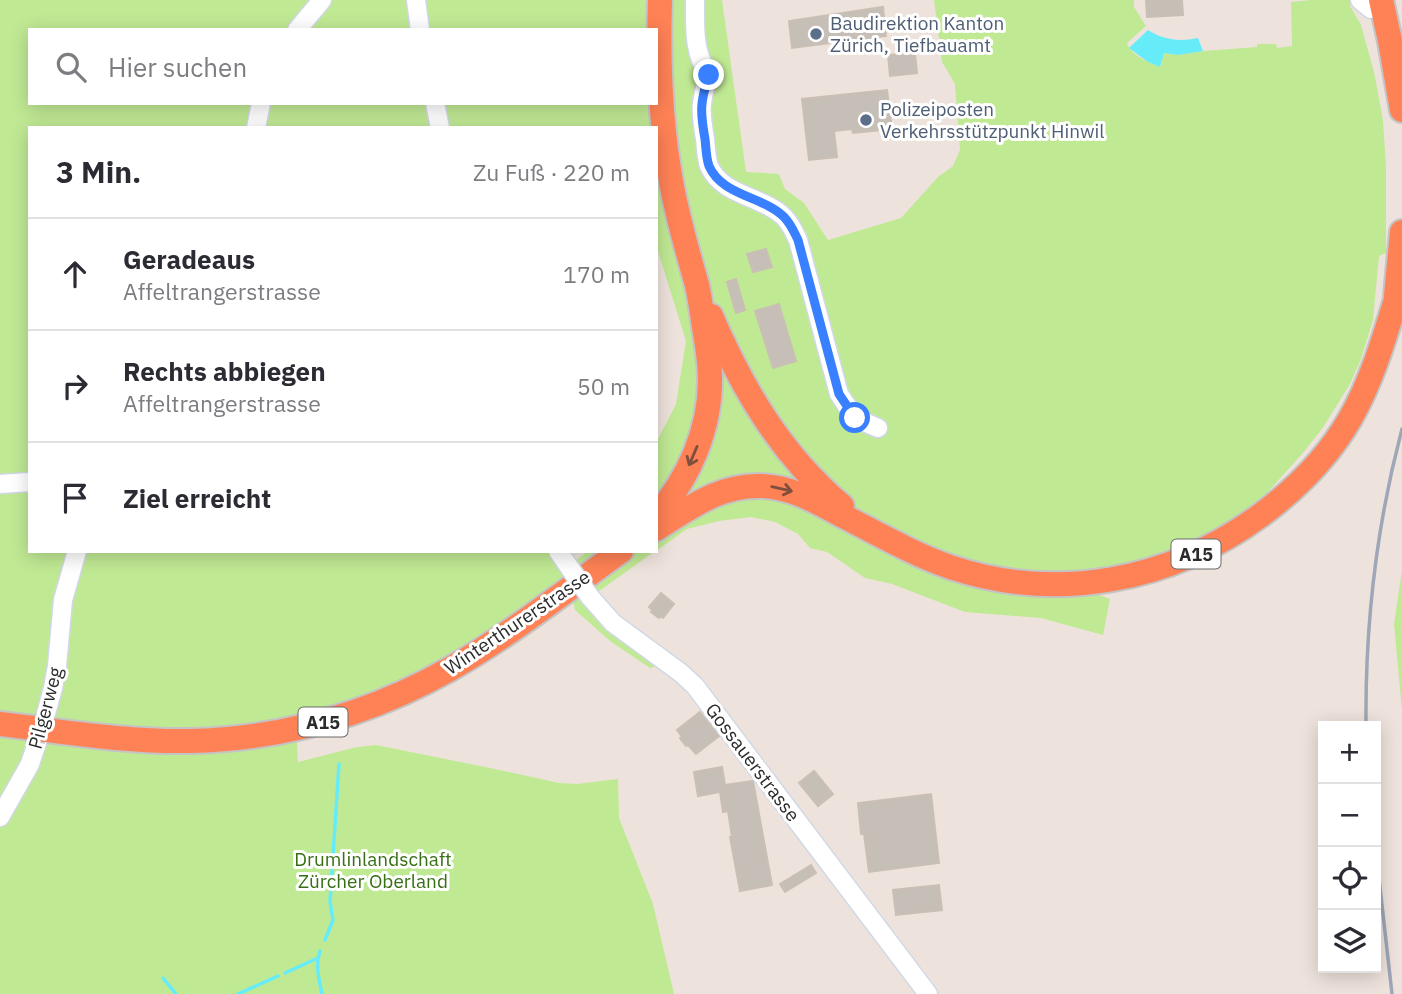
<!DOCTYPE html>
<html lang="de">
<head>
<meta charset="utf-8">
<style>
	body { margin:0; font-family:"IBM Plex Sans",sans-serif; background:#f7f7f7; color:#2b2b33 }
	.controls { position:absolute; right:21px; bottom:21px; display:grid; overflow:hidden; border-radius:0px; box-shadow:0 4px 18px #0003 }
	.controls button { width:63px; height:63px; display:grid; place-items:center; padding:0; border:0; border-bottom:2px solid #e1e1e2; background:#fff; color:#2b2b33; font:35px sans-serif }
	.stop { position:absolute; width:21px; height:21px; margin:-16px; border:5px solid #3880ff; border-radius:50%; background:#fff }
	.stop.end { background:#3880ff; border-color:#fff; box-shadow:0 2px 7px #0008 }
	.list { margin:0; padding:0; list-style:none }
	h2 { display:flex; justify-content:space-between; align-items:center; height:91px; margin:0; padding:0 28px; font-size:30px }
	h2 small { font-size:23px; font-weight:400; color:#7c7c81 }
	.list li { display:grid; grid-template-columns:46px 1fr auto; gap:21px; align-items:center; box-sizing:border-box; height:112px; padding:0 28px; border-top:2px solid #e1e1e2 }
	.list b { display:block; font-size:26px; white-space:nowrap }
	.list p { margin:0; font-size:23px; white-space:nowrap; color:#7c7c81 }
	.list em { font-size:23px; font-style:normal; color:#7c7c81 }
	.icon { flex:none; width:38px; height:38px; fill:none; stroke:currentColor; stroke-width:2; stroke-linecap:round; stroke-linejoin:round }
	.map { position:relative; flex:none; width:1402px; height:994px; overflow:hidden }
	.search { position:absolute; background:#fff; box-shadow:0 4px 18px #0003; left:28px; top:28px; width:630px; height:77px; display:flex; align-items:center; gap:18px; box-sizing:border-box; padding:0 24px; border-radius:0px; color:#7c7c81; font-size:26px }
	.panel { position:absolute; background:#fff; box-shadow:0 4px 18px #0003; left:28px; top:126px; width:630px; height:427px; border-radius:0px }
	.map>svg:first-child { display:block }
	.green { fill:#c0e994; fill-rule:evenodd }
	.water { fill:#66ecf9 }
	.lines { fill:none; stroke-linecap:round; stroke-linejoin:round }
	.stream { stroke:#66ecf9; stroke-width:3.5 }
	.building { fill:#c6bfb8; stroke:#cabfb5; stroke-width:2 }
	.minor-casing { stroke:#d1d8e5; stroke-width:21 }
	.highway-casing { stroke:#c4c4c4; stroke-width:28 }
	.minor { stroke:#fff; stroke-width:18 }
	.highway { stroke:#ff8256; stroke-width:24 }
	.rail { stroke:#9ea6b7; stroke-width:3.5 }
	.minor-bridge-casing { stroke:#d1d8e5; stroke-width:21; stroke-linecap:butt }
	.highway-bridge-casing { stroke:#c4c4c4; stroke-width:28; stroke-linecap:butt }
	.minor-bridge { stroke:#fff; stroke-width:18 }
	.highway-bridge { stroke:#ff8256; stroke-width:24 }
	.oneway { stroke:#804e3c }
	.route { stroke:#3880ff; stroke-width:9 }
	.service-dot { fill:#5c6f8a; stroke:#fff; stroke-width:2.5 }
	.labels { text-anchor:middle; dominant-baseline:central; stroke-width:6; stroke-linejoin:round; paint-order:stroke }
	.shield { fill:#fff; stroke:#6b6b6b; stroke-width:2 }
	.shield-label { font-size:18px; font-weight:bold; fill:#2b2b2b }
	.service-label { font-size:19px; fill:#4e5e75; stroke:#fff; text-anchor:start }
	.street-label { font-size:19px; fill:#2b2b2b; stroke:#fff }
	.park-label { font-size:19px; fill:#376f14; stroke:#fff }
</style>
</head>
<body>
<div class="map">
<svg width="1402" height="994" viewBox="0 0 1402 994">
	<rect width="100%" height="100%" fill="#eee3dc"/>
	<g class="green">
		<path d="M0 0H722L746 172 779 174 785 189 804 203 828 240 901 218 938 177 953 166 960 150 955 84 942 62 934 0H1134V7L1146 26 1127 43C1131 55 1148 62 1160 67L1164 53 1178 55 1203 51 1257 47V44H1276L1277 48 1292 46 1291 2 1311 0H1352L1350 6 1361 25 1374 72 1383 120 1386 166V253L1379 256 1373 320 1361 359 1350 384 1322 429 1302 454 1257 504 1213 535 1156 559 1108 571 1048 576 1110 599 1103 635 1041 618 965 612 892 584 865 578 827 552 810 548 798 534 775 522 751 517 719 521 687 529 656 551V443L676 404 686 341 656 245V128H30V551H558L566 568 588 551H655L591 597 668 663 650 668 610 641 575 610 566 569 557 586 482 649 296 729 298 762 357 747 376 745 495 769 559 783 577 784 618 779 619 818 653 904 674 994H0ZM30 30H656V103H30Z"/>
		<polygon points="1402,570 1402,710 1394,624"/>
	</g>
	<path class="water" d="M1148 30C1164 40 1179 42 1198 38L1203 51 1178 55 1164 53 1160 67 1148 62 1129 48Z"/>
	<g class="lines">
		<g class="stream">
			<polyline points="325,940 333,920 330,902 339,764"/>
			<path d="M320 951C315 966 319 979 322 994"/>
			<polyline points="285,973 318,958"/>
			<polyline points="163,978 176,994"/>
			<polyline points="238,994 278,976"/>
		</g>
	</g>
	<g class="building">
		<polygon points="1146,0 1182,0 1183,15 1147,17"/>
		<polygon points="883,7 886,36 792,48 789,21"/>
		<polygon points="915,53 917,73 890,76 888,55"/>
		<polygon points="887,90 892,129 853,133 852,129 834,131 837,157 809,160 802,99"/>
		<polygon points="766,249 772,267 753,272 747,254"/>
		<polygon points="736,279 745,310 736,313 727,282"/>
		<polygon points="779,304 796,361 773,368 755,311"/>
		<polygon points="661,593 674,604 663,618 660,616 659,618 651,612 652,610 649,607"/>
		<polygon points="700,712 719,736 696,754 688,745 686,746 680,738 682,737 677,730"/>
		<polygon points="722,767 725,785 753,781 772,885 740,891 730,837 732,837 728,811 723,812 720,792 698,796 694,772"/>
		<polygon points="814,771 833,794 818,806 799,783"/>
		<polygon points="931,794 939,863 869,872 864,834 861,834 858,803"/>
		<polygon points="811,865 816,873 785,892 780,884"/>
		<polygon points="939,885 942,910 896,915 893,890"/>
	</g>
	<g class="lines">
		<g class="minor-casing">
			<g id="minor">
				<polyline points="416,0 420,30"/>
				<path d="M695 0C695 26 693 53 709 75 700 102 700 110 705 139 706 147 706 158 709 166 722 196 763 196 784 217 791 224 794 232 798 240L839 394 855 418 878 428"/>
				<polyline points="1360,0 1371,9"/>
				<polyline points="297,30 322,0"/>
				<polyline points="435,103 440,128"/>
				<polyline points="256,128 261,103"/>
				<polyline points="0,484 30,482"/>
				<polyline points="590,597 613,623 681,673 695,686 928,994"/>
				<polyline points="0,817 30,764 44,721 53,688 57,666 63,600 77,551"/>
			</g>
		</g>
		<g class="highway-casing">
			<g id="highway">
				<polyline points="1381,0 1390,41 1402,110"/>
				<polyline points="1396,296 1402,232"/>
				<path d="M711 316C742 388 781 455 842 506"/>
				<path d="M656 516C689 478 710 430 710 380 710 362 707 344 704 327 702 313 700 298 697 285 687 250 677 216 671 181 660 121 658 61 660 0"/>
				<path d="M656 529C690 508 720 484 762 486 792 487 819 503 845 517 880 535 913 554 950 567 1057 603 1171 581 1261 515 1296 489 1328 457 1350 419 1375 375 1387 328 1402 280"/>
				<polyline points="0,724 33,728"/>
				<path d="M47 730C95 736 142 742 190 741 282 739 370 714 450 669 510 635 565 591 621 551"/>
			</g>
		</g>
		<use href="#minor" class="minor"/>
		<use href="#highway" class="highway"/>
		<g class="rail">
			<path d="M1366 726C1365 626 1376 527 1402 429"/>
			<polyline points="1376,852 1392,994"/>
		</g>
		<g class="minor-bridge-casing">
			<polyline id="minor-bridge" points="558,551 590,597"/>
		</g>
		<g class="highway-bridge-casing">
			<polyline id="highway-bridge" points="33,728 47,730"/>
		</g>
		<use href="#minor-bridge" class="minor-bridge"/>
		<use href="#highway-bridge" class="highway-bridge"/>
	</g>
	<defs><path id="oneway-shaft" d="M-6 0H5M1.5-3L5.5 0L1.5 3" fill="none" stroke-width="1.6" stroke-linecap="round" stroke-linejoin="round" transform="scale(1.75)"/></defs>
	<g class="oneway">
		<use href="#oneway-shaft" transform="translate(693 456) rotate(113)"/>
		<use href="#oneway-shaft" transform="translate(782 489) rotate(13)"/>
	</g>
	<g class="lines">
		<path class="route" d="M709 75C700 102 700 111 705 139 706 147 706 158 709 166 722 196 763 196 784 217 791 224 794 232 798 240L839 394 855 418"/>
	</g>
	<g class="service-dot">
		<circle cx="816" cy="34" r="7"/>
		<circle cx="866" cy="120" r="7"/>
	</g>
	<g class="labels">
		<g class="shield">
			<rect x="1171.5" y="539.5" width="49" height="29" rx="5"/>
			<rect x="298.5" y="707.5" width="49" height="29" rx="5"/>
		</g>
		<g class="shield-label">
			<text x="1196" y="554">A15</text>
			<text x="323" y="722">A15</text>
		</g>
		<g class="service-label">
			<text x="830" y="23">Baudirektion Kanton<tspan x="830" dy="22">Zürich, Tiefbauamt</tspan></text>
			<text x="880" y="109">Polizeiposten<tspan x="880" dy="22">Verkehrsstützpunkt Hinwil</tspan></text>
		</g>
		<g class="street-label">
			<text transform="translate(517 622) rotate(-34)">Winterthurerstrasse</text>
			<text transform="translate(45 708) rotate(-75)">Pilgerweg</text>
			<text transform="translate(753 762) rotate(53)">Gossauerstrasse</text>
		</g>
		<g class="park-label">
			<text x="373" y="859">Drumlinlandschaft<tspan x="373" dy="22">Zürcher Oberland</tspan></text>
		</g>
	</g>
</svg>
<div class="controls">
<button>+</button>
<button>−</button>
<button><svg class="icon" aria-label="locate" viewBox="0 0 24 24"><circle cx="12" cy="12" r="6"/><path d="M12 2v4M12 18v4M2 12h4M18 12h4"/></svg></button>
<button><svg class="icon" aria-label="layers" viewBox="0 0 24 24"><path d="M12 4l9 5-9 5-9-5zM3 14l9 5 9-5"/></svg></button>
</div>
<div class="stop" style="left:855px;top:418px"></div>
<div class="stop end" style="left:709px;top:75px"></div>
<div class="search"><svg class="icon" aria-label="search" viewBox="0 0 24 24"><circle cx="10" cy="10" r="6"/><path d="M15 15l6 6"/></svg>Hier suchen</div>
<section class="panel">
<h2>3 Min.<small>Zu Fuß · 220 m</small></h2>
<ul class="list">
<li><svg class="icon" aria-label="ahead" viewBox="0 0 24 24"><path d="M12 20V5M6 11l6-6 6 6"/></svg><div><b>Geradeaus</b><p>Affeltrangerstrasse</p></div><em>170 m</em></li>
<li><svg class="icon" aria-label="right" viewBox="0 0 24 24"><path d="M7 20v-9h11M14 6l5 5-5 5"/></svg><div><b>Rechts abbiegen</b><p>Affeltrangerstrasse</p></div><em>50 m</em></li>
<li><svg class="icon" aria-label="arrive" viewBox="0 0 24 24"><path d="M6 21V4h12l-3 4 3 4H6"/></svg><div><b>Ziel erreicht</b></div></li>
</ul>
</section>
</div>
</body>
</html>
